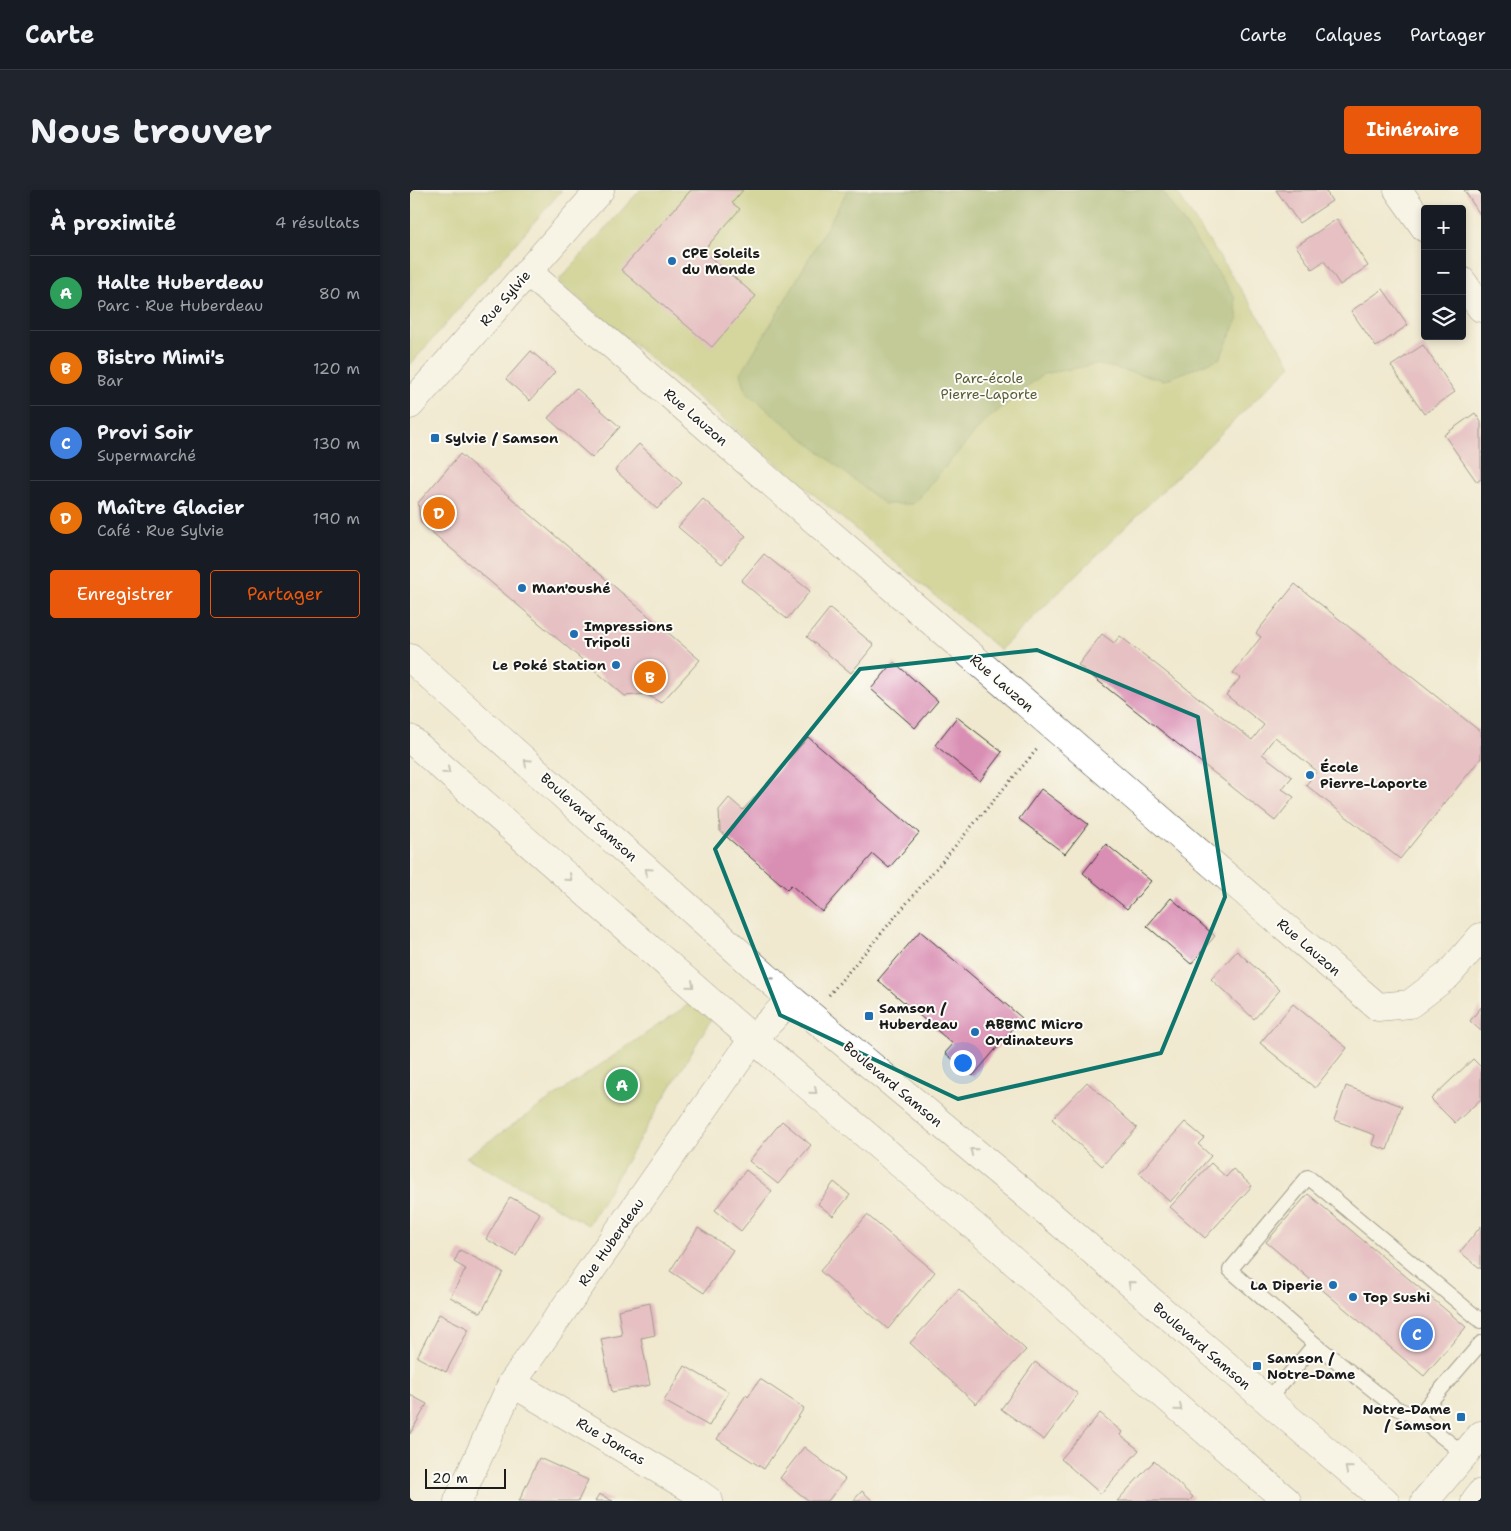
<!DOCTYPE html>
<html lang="fr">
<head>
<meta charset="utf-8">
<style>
	body { margin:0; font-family:"Shantell Sans",sans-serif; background:#20242c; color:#f1f3f6 }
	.controls { position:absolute; right:15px; top:15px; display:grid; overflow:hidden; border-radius:5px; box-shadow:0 2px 8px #0003 }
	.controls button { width:45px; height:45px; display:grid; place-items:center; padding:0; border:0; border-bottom:1px solid #363941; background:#171b24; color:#f1f3f6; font:25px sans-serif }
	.scale { position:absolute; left:15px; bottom:12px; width:81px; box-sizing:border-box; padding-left:5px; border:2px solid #1c1c1c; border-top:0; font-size:14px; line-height:18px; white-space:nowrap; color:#1c1c1c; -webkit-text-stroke:4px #fdfcf7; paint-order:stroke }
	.you { position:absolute; left:552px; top:872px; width:18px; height:18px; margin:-12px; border:4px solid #fff; border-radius:50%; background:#1a73e8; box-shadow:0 0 0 8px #1a73e833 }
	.badge { display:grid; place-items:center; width:32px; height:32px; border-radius:50%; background:#ea580c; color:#fff; font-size:16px; font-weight:700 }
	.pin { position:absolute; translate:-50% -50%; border:2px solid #fff; box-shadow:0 1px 5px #0006 }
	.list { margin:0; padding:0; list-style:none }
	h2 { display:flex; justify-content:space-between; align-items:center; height:65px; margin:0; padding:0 20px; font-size:21px }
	h2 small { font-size:16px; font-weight:400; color:#9ea1a6 }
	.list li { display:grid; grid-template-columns:32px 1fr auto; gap:15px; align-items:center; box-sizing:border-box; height:75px; padding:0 20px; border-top:1px solid #363941 }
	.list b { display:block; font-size:19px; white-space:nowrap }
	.list p { margin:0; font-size:16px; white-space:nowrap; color:#9ea1a6 }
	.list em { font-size:16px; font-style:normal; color:#9ea1a6 }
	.actions { display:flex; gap:10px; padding:15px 20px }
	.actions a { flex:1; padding:11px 0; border:1px solid #ea580c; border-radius:5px; text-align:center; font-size:18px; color:#ea580c }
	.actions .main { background:#ea580c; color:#fff }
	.icon { flex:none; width:28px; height:28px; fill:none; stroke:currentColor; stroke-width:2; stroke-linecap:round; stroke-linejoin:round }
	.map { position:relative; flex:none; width:1071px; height:1311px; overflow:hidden; border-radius:5px }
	header { display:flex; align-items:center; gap:30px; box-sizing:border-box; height:70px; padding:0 25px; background:#171b24; border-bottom:1px solid #363941 }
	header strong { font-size:24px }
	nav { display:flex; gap:28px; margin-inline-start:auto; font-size:18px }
	.intro { display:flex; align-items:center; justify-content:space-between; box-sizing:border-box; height:120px; padding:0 30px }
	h1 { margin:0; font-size:35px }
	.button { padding:12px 22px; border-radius:5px; background:#ea580c; color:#fff; font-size:18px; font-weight:700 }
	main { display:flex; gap:30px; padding:0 30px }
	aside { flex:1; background:#171b24; border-radius:5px; box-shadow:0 2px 8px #0003 }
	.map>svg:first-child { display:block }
	.green { fill:#b1be60; stroke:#666d3e }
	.forest { fill:#8ca556; stroke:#546039 }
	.building { fill:#d98eb3 }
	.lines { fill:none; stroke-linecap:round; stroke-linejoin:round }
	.lane-casing { stroke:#3c3b37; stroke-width:16 }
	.street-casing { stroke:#3c3b37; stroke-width:29 }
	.secondary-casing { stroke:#3c3b37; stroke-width:29 }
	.path { stroke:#3c3b37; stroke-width:3; stroke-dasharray:1 4; stroke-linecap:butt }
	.lane { stroke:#fff; stroke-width:14 }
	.street { stroke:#fff; stroke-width:28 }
	.secondary { stroke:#fff; stroke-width:28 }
	.oneway { stroke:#999 }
	.marked { fill:none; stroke:#0f766e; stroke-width:4; stroke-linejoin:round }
	.poi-dot { fill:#1f6fb2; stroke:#fdfcf7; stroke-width:2 }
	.labels { text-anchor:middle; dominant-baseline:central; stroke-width:4; stroke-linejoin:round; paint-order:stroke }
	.poi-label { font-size:14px; font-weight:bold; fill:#1c1c1c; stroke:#fdfcf7; text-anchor:start }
	.street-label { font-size:14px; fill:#1c1c1c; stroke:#fdfcf7 }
	.park-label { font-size:14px; fill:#585d37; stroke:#fdfcf7 }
</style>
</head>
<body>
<header>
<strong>Carte</strong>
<nav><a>Carte</a><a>Calques</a><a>Partager</a></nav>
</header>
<div class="intro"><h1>Nous trouver</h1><a class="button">Itinéraire</a></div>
<main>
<aside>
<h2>À proximité<small>4 résultats</small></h2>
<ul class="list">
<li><span class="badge" style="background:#2e9e5b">A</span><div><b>Halte Huberdeau</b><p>Parc · Rue Huberdeau</p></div><em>80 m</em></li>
<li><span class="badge" style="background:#e8710a">B</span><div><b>Bistro Mimi's</b><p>Bar</p></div><em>120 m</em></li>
<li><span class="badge" style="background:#3f7fe0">C</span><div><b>Provi Soir</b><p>Supermarché</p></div><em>130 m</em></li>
<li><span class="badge" style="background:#e8710a">D</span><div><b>Maître Glacier</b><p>Café · Rue Sylvie</p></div><em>190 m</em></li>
</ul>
<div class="actions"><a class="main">Enregistrer</a><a>Partager</a></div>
</aside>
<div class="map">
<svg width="1071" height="1311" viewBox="0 0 1071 1311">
	<rect width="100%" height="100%" fill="#fdfcf7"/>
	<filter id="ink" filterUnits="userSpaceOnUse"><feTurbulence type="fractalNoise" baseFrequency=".02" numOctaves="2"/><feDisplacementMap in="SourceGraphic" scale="10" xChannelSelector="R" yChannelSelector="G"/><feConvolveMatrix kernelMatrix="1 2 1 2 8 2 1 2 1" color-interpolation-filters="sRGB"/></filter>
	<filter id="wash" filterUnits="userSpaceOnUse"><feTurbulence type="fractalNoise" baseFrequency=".0096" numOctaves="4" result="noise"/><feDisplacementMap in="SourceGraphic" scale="20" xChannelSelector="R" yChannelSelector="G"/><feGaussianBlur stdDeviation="1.12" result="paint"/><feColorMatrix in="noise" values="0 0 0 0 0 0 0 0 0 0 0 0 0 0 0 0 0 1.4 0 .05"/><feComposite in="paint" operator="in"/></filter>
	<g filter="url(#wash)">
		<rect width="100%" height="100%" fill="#f0e9d0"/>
		<g class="green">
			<polygon points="0,0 152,0 0,175"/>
			<polygon points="230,0 765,0 881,175 590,460 148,91"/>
			<polygon points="282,812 305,823 178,1035 56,967"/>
		</g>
		<polygon class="forest" points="438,0 751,0 824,106 828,128 810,168 755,190 687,174 633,184 574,232 503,314 474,314 336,202 331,183 370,119"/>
		<g id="blocks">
			<g class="building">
				<polygon points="281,0 333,0 322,13 330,19 293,61 346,106 302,157 211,80"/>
				<polygon points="866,0 915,0 922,11 889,33"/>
				<polygon points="1054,0 1071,0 1071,26"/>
				<polygon points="927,29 958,76 930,95 914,71 902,79 886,56"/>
				<polygon points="973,99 998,135 966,157 941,121"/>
				<polygon points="1013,155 1045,202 1014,224 981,176"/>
				<polygon points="121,161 145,182 120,211 96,189"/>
				<polygon points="166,198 210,237 182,268 138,228"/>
				<polygon points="1065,223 1071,232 1071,289 1067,292 1034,245"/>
				<polygon points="229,254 272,293 247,319 205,280"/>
				<polygon points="50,264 290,470 251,513 236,504 215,506 11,333 8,313"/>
				<polygon points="293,309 336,346 312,374 268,337"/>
				<polygon points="354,364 400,401 377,429 331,391"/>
				<polygon points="885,394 1071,542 1071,568 990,669 896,595 907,581 865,547 852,564 882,587 872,599 884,607 865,631 668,475 692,444 704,453 710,446 842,550 854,535 816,505 830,488 823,483 851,447 846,443"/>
				<polygon points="420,418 464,455 441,483 397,447"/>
				<polygon points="484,472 528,511 505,538 461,499"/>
				<polygon points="547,527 592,562 570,591 525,555"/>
				<polygon points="398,547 509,643 479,678 463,664 412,722 381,695 377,699 310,641 309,620 319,608 333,620"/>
				<polygon points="631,599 678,634 655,664 609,629"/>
				<polygon points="696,654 741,691 717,719 673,683"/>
				<polygon points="761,708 805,746 781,774 737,736"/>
				<polygon points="510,741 612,828 563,886 535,863 543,854 468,790"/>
				<polygon points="827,761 870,800 844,829 801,789"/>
				<polygon points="883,814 937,858 905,898 850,853"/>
				<polygon points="1071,817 1071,841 1060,831"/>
				<polygon points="1063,869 1071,877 1071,909 1045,933 1021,909"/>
				<polygon points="677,892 727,938 692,976 642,929"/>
				<polygon points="936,896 992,916 977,960 962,955 965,945 924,930"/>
				<polygon points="372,931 401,955 368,994 339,971"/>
				<polygon points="775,932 794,948 788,954 801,966 760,1012 729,983"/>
				<polygon points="801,973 816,987 823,979 842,996 795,1048 760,1017"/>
				<polygon points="336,980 362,1001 331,1041 305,1020"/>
				<polygon points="424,992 440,1005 423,1026 408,1014"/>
				<polygon points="898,1004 1056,1137 1014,1186 856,1052"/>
				<polygon points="100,1007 130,1023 106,1066 76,1049"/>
				<polygon points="457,1025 525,1082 478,1139 410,1081"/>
				<polygon points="1071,1036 1071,1079 1050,1062"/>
				<polygon points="288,1038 323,1060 294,1103 260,1081"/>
				<polygon points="50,1060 93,1082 71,1123 40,1107 56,1079 44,1072"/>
				<polygon points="549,1099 616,1160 566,1214 500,1153"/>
				<polygon points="240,1113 245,1145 231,1148 240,1195 202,1202 191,1149 212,1145 208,1120"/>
				<polygon points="29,1124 59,1139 36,1182 7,1167"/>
				<polygon points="625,1172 668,1204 634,1250 591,1219"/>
				<polygon points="275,1176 319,1202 299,1236 254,1211"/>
				<polygon points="350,1189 394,1218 354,1279 307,1249 336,1205 338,1207"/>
				<polygon points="0,1205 17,1214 0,1244"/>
				<polygon points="690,1223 712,1242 710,1245 729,1260 691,1304 651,1269"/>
				<polygon points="394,1257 435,1289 418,1311 399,1311 370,1288"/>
				<polygon points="129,1268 178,1290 168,1311 109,1311"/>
				<polygon points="744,1271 783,1307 779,1311 707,1311"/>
				<polygon points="452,1301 463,1311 443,1311"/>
				<polygon points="189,1304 203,1311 185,1311"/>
			</g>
		</g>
	</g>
	<g filter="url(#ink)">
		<use href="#blocks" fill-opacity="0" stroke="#3c3b37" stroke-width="1"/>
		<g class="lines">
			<g class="lane-casing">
				<g id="lane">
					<polyline points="857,1211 905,1154"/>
					<polyline points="1007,1227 1071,1153"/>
					<polyline points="1054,1264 1007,1227 986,1218 905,1154 820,1080 898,987 1071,1131"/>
				</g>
			</g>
			<g class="street-casing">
				<g id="street">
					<polyline points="988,0 1015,38"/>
					<polyline points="118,82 572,475 968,817 1000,814 1038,785 1071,747"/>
					<polyline points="1052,91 1071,118"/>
					<polyline points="0,215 190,0"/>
					<polyline points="102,1193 285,1301 299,1311"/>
					<polyline points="48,1311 102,1193 343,849 381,809"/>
				</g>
			</g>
			<g class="secondary-casing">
				<g id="secondary">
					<polyline points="0,468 381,809 643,1027 975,1311"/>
					<polyline points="0,549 343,849 573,1044 732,1186 877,1311"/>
					<polyline points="1015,1311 1071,1245"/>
					<polyline points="1065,1311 1071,1303"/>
				</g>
			</g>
			<polyline class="path" points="419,805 628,558"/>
			<use href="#lane" class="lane"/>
			<use href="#street" class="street"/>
			<use href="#secondary" class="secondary"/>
		</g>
		<defs><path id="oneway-chevron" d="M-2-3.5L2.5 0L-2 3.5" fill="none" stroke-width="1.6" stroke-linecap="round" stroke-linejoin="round" transform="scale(1.25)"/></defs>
		<g class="oneway">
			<use href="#oneway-chevron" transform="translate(117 572) rotate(-138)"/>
			<use href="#oneway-chevron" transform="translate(37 581) rotate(41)"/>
			<use href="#oneway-chevron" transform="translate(238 681) rotate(-138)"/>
			<use href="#oneway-chevron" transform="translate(159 688) rotate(41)"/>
			<use href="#oneway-chevron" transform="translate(359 790) rotate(-138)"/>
			<use href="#oneway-chevron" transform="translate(281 795) rotate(41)"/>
			<use href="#oneway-chevron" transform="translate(404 901) rotate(40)"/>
			<use href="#oneway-chevron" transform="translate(563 961) rotate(-141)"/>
			<use href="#oneway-chevron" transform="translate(721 1094) rotate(-139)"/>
			<use href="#oneway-chevron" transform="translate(769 1218) rotate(41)"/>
			<use href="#oneway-chevron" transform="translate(938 1279) rotate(-140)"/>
		</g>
	</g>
	<path d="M0 0H1071V1311H0ZM627 460 788 527 815 707 751 863 548 909 370 825 305 659 450 479Z" fill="#f0e9d0" fill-opacity=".55" fill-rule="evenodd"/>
	<path class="marked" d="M627 460 788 527 815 707 751 863 548 909 370 825 305 659 450 479Z"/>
	<g class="poi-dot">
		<circle cx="262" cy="71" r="5"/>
		<rect x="20" y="243" width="10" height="10" rx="2.5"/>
		<circle cx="112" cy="398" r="5"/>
		<circle cx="164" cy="444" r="5"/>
		<circle cx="206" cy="475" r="5"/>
		<circle cx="900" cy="585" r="5"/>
		<rect x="454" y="821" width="10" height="10" rx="2.5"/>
		<circle cx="565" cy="842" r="5"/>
		<circle cx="923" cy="1095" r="5"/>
		<circle cx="943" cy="1107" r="5"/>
		<rect x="842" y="1171" width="10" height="10" rx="2.5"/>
		<rect x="1046" y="1222" width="10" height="10" rx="2.5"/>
	</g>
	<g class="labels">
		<g class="poi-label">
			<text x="272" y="63">CPE Soleils<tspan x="272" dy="16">du Monde</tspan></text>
			<text x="35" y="248">Sylvie / Samson</text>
			<text x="122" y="398">Man'oushé</text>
			<text x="174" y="436">Impressions<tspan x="174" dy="16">Tripoli</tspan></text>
			<text x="196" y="475" text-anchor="end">Le Poké Station</text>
			<text x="910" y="577">École<tspan x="910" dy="16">Pierre-Laporte</tspan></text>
			<text x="469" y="818">Samson /<tspan x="469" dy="16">Huberdeau</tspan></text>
			<text x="575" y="834">ABBMC Micro<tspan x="575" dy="16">Ordinateurs</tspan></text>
			<text x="913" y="1095" text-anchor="end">La Diperie</text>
			<text x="953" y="1107">Top Sushi</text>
			<text x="857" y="1168">Samson /<tspan x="857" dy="16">Notre-Dame</tspan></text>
			<text x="1041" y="1219" text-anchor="end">Notre-Dame<tspan x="1041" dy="16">/ Samson</tspan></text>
		</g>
		<g class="street-label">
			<text transform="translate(95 108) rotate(-49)">Rue Sylvie</text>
			<text transform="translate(286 227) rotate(41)">Rue Lauzon</text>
			<text transform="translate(592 493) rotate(41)">Rue Lauzon</text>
			<text transform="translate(179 627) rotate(42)">Boulevard Samson</text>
			<text transform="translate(899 757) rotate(41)">Rue Lauzon</text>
			<text transform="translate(483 894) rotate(40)">Boulevard Samson</text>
			<text transform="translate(201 1052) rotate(-55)">Rue Huberdeau</text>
			<text transform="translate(792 1156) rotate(41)">Boulevard Samson</text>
			<text transform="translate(201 1251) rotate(31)">Rue Joncas</text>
		</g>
		<g class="park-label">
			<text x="579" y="188">Parc-école<tspan x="579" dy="16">Pierre-Laporte</tspan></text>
		</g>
	</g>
</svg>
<div class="controls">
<button>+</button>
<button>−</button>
<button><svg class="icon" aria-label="layers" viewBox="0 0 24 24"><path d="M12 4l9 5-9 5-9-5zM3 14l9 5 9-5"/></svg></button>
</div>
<div class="scale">20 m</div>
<div class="you"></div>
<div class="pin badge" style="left:212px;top:895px;background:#2e9e5b">A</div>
<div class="pin badge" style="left:240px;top:487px;background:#e8710a">B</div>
<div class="pin badge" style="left:1007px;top:1144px;background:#3f7fe0">C</div>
<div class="pin badge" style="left:29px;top:323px;background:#e8710a">D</div>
</div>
</main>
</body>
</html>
